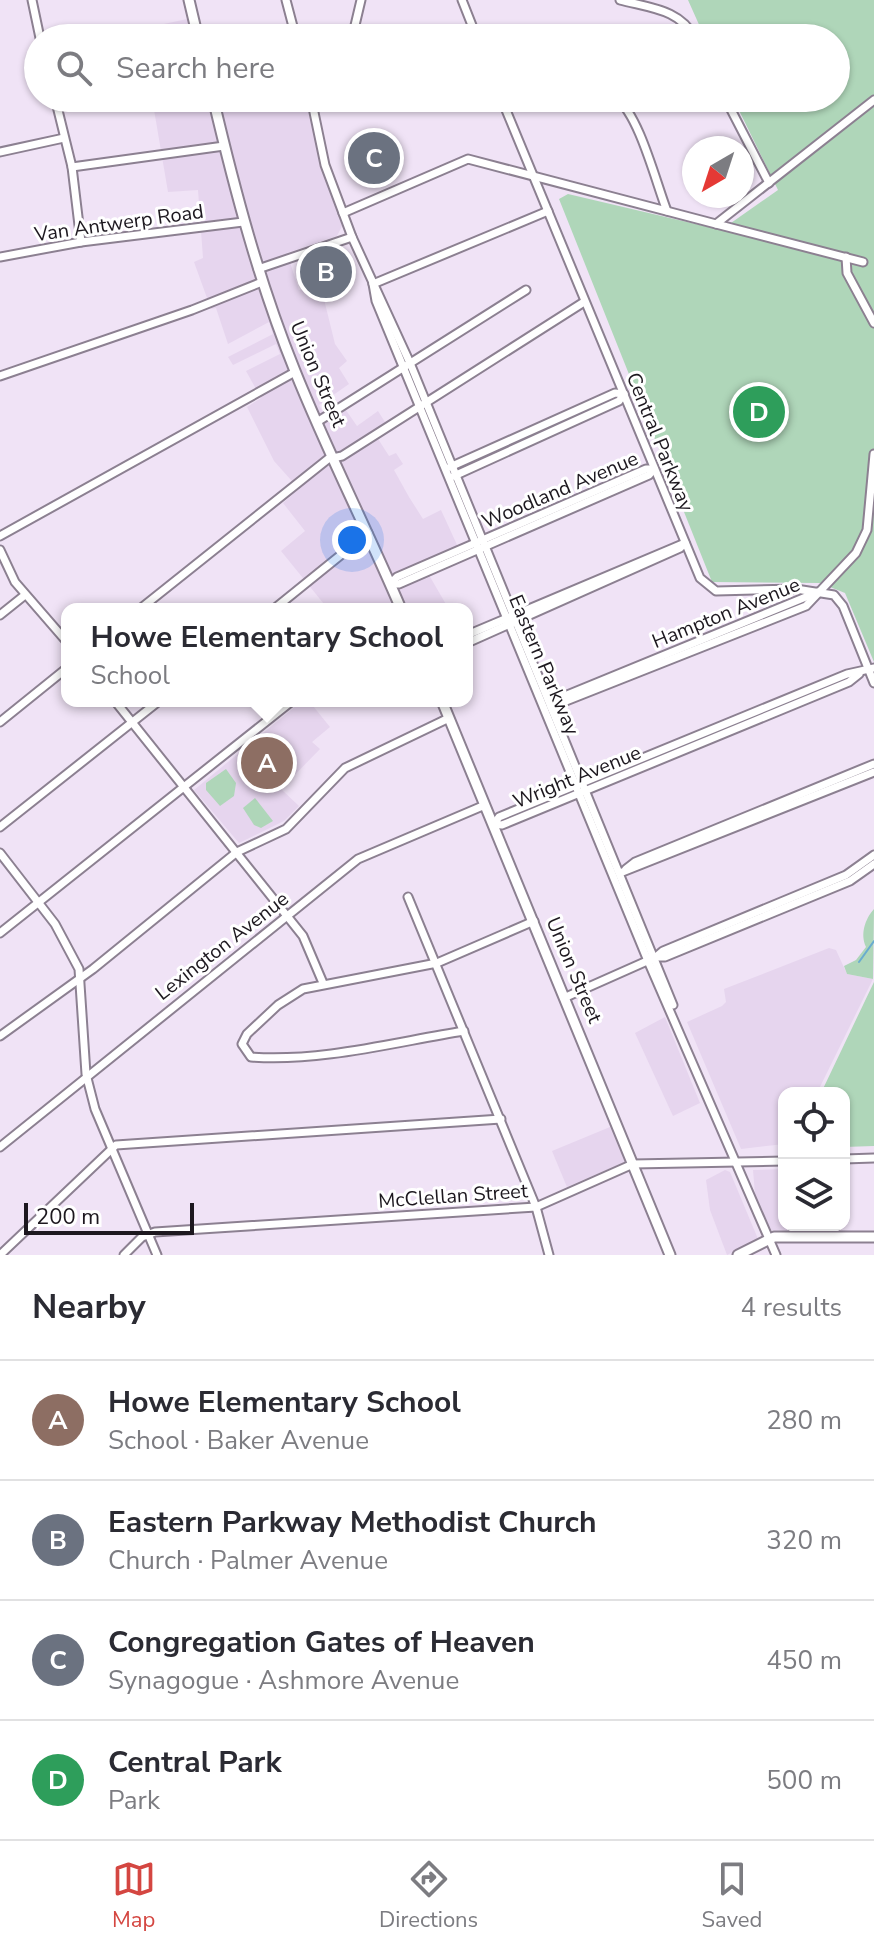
<!DOCTYPE html>
<html lang="en">
<head>
<meta charset="utf-8">
<style>
	body { margin:0; font-family:"Nunito Sans",sans-serif; background:#f2f2f3; color:#2b2b33 }
	.controls { position:absolute; right:24px; bottom:24px; display:grid; overflow:hidden; border-radius:16px; box-shadow:0 2px 6px #0004 }
	.controls button { width:72px; height:72px; display:grid; place-items:center; padding:0; border:0; border-bottom:2px solid #e1e1e2; background:#fff; color:#2b2b33; font:40px sans-serif }
	.compass { position:absolute; left:682px; top:136px; width:72px; height:72px; border-radius:50%; background:#fff; box-shadow:0 2px 6px #0004; rotate:219deg }
	.scale { position:absolute; left:24px; bottom:20px; width:170px; box-sizing:border-box; padding-left:8px; border:4px solid #1d181f; border-top:0; font-size:22px; line-height:28px; white-space:nowrap; color:#1d181f; -webkit-text-stroke:6px #fff; paint-order:stroke }
	.you { position:absolute; left:352px; top:540px; width:28px; height:28px; margin:-20px; border:6px solid #fff; border-radius:50%; background:#1a73e8; box-shadow:0 0 0 12px #1a73e833 }
	.badge { display:grid; place-items:center; width:52px; height:52px; border-radius:50%; background:#d44641; color:#fff; font-size:26px; font-weight:700 }
	.pin { position:absolute; translate:-50% -50%; border:4px solid #fff; box-shadow:0 2px 8px #0006 }
	.popup { position:absolute; left:61px; top:603px; width:412px; height:104px; box-sizing:border-box; display:grid; place-content:center; border-radius:16px; background:#fff; filter:drop-shadow(0 2px 6px #0005); font-size:26px; white-space:nowrap; color:#7c7c81 }
	.popup b { font-size:30px; color:#2b2b33 }
	.popup::after { content:''; position:absolute; left:50%; top:100%; margin-left:-16px; border:16px solid transparent; border-top-color:#fff }
	.list { margin:0; padding:0; list-style:none }
	h2 { display:flex; justify-content:space-between; align-items:center; height:104px; margin:0; padding:0 32px; font-size:34px }
	h2 small { font-size:26px; font-weight:400; color:#7c7c81 }
	.list li { display:grid; grid-template-columns:52px 1fr auto; gap:24px; align-items:center; box-sizing:border-box; height:120px; padding:0 32px; border-top:2px solid #e1e1e2 }
	.list b { display:block; font-size:30px; white-space:nowrap }
	.list p { margin:0; font-size:26px; white-space:nowrap; color:#7c7c81 }
	.list em { font-size:26px; font-style:normal; color:#7c7c81 }
	.icon { flex:none; width:44px; height:44px; fill:none; stroke:currentColor; stroke-width:2; stroke-linecap:round; stroke-linejoin:round }
	.map { position:relative; flex:none; width:874px; height:1255px; overflow:hidden }
	.search { position:absolute; background:#fff; box-shadow:0 2px 6px #0004; left:24px; right:24px; top:24px; height:88px; display:flex; align-items:center; gap:20px; box-sizing:border-box; padding:0 28px; border-radius:44px; color:#7c7c81; font-size:30px }
	.sheet { height:584px; background:#fff }
	nav { display:flex; justify-content:space-around; align-items:center; box-sizing:border-box; height:112px; border-top:2px solid #e1e1e2; background:#fff; font-size:22px; color:#7c7c81 }
	nav a { display:grid; justify-items:center; gap:4px }
	nav .on { color:#d44641 }
	.map>svg:first-child { display:block }
	.built { fill:#e6d5ee }
	.green { fill:#afd6b9 }
	.lines { fill:none; stroke-linecap:round; stroke-linejoin:round }
	.stream { stroke:#69accf; stroke-width:2 }
	.minor-casing { stroke:#8c8091; stroke-width:11 }
	.major-casing { stroke:#8c8091; stroke-width:13 }
	.minor { stroke:#fff; stroke-width:7 }
	.major { stroke:#fff; stroke-width:9 }
	.labels { text-anchor:middle; dominant-baseline:central; stroke-width:6; stroke-linejoin:round; paint-order:stroke }
	.street-label { font-size:20px; fill:#1d181f; stroke:#fff }
</style>
</head>
<body>
<div class="map">
<svg width="874" height="1255" viewBox="0 0 874 1255">
	<rect width="100%" height="100%" fill="#f0e3f6"/>
	<g class="built">
		<polygon points="187,19 191,38 138,38 136,30"/>
		<polygon points="288,24 291,38 231,38"/>
		<polygon points="152,98 305,98 327,183 342,226 337,236 287,253 299,290 320,283 335,344 347,361 339,368 349,384 319,405 324,414 341,403 357,426 378,411 385,422 373,431 389,456 396,453 403,464 394,470 409,497 423,519 441,510 458,547 422,563 447,606 444,609 328,609 281,551 305,531 283,503 299,489 274,461 247,407 261,398 246,371 280,354 276,344 233,365 228,357 273,334 269,322 228,344 216,308 211,309 194,262 203,258 198,190 168,192"/>
		<polygon points="302,701 309,701 330,727 312,742 320,749 281,789 299,806 284,821 239,843 194,790"/>
		<polygon points="829,948 836,950 847,974 873,979 817,1093 784,1093 784,1144 741,1149 687,1022 722,1006 726,1002 724,989"/>
		<polygon points="665,1017 700,1103 673,1116 635,1033"/>
		<polygon points="610,1127 625,1162 567,1187 552,1151"/>
		<polygon points="784,1169 784,1225 793,1225 793,1230 771,1230 755,1194 753,1170"/>
		<polygon points="725,1170 730,1172 758,1239 727,1255 710,1210 706,1180"/>
	</g>
	<g class="green">
		<polygon points="688,0 874,0 874,662 845,593 820,583 712,582 559,199 568,194 721,230 778,190 733,98 836,98 836,38 705,38"/>
		<polygon points="226,769 236,783 234,796 220,806 206,790 206,783"/>
		<polygon points="255,798 273,821 261,828 254,825 243,808"/>
		<path d="M874 909 873 979 847 974 844 966 856 960 866 947C860 934 865 919 874 909Z"/>
		<polygon points="874,982 874,1146 844,1147 844,1093 821,1093"/>
	</g>
	<g class="lines">
		<polyline class="stream" points="859,962 874,941"/>
		<g class="minor-casing">
			<g id="minor">
				<polyline points="32,0 40,38"/>
				<polyline points="286,0 296,38"/>
				<polyline points="462,0 477,38"/>
				<path d="M620 0C650 8 680 9 695 38"/>
				<polyline points="352,38 361,0"/>
				<polyline points="55,98 72,167 81,242"/>
				<polyline points="311,98 325,165 352,237 410,363 673,1005"/>
				<polyline points="501,98 700,578 716,591 796,589 834,595 843,606 874,683"/>
				<path d="M616 98C639 114 656 183 667 211"/>
				<polyline points="725,98 769,183"/>
				<polyline points="0,152 64,138"/>
				<polyline points="72,167 224,146"/>
				<polyline points="343,213 468,159 716,224 874,100"/>
				<polyline points="716,224 863,262"/>
				<polyline points="0,257 81,242 243,222"/>
				<polyline points="846,257 847,273 874,323"/>
				<polyline points="258,269 352,237"/>
				<polyline points="373,284 376,301 648,961 776,1255"/>
				<polyline points="373,284 548,211"/>
				<polyline points="0,376 192,310 262,282"/>
				<polyline points="317,422 526,290"/>
				<polyline points="450,467 615,393 624,394"/>
				<polyline points="454,476 619,401 624,394"/>
				<polyline points="0,536 295,372"/>
				<polyline points="0,550 15,582 67,642"/>
				<polyline points="390,584 399,584 649,475 654,469"/>
				<polyline points="390,584 397,577 646,469 654,469"/>
				<polyline points="140,609 328,459 342,456 584,302"/>
				<polyline points="274,609 368,533"/>
				<polyline points="0,615 25,595"/>
				<polyline points="467,635 685,543"/>
				<polyline points="467,643 680,548 685,543"/>
				<polyline points="115,701 303,936 323,983"/>
				<polyline points="557,703 567,695 818,592"/>
				<polyline points="551,707 806,606 856,553 867,530 874,454"/>
				<polyline points="0,722 67,668"/>
				<polyline points="494,824 499,817 847,674 874,668"/>
				<polyline points="494,824 502,825 849,682 859,674"/>
				<polyline points="0,827 159,701"/>
				<polyline points="0,853 55,924 79,969 86,1074 95,1109 157,1255"/>
				<polyline points="626,869 635,862 874,764"/>
				<polyline points="620,873 874,772"/>
				<polyline points="408,897 536,1207 549,1255"/>
				<polyline points="0,933 292,701"/>
				<polyline points="656,957 665,957 850,881 874,864"/>
				<polyline points="566,997 656,957 663,951 846,875 874,855"/>
				<path d="M464 1031C395 1042 322 1062 251 1057L242 1044 247 1034 278 1005 303 989 437 963 534 921"/>
				<polyline points="0,1036 93,969 237,852 286,829 345,768 449,718"/>
				<polyline points="0,1147 358,859 485,805"/>
				<polyline points="844,1159 874,1158"/>
				<polyline points="0,1255 116,1145 501,1119"/>
				<polyline points="124,1255 142,1237 155,1232 536,1207 633,1164 784,1161"/>
			</g>
		</g>
		<g class="major-casing">
			<g id="major">
				<polyline points="189,0 198,38"/>
				<path d="M213 98C235 191 259 282 295 371 327 451 367 529 401 609"/>
				<polyline points="442,701 670,1255"/>
				<polyline points="738,1255 774,1237 874,1237"/>
			</g>
		</g>
		<use href="#minor" class="minor"/>
		<use href="#major" class="major"/>
	</g>
	<g class="labels">
		<g class="street-label">
			<text transform="translate(119 223) rotate(-8)">Van Antwerp Road</text>
			<text transform="translate(318 374) rotate(67)">Union Street</text>
			<text transform="translate(660 442) rotate(68)">Central Parkway</text>
			<text transform="translate(560 490) rotate(-23)">Woodland Avenue</text>
			<text transform="translate(726 613) rotate(-22)">Hampton Avenue</text>
			<text transform="translate(544 665) rotate(67)">Eastern Parkway</text>
			<text transform="translate(577 777) rotate(-22)">Wright Avenue</text>
			<text transform="translate(222 946) rotate(-38)">Lexington Avenue</text>
			<text transform="translate(574 970) rotate(67)">Union Street</text>
			<text transform="translate(453 1196) rotate(-4)">McClellan Street</text>
		</g>
	</g>
</svg>
<div class="controls">
<button><svg class="icon" aria-label="locate" viewBox="0 0 24 24"><circle cx="12" cy="12" r="6"/><path d="M12 2v4M12 18v4M2 12h4M18 12h4"/></svg></button>
<button><svg class="icon" aria-label="layers" viewBox="0 0 24 24"><path d="M12 4l9 5-9 5-9-5zM3 14l9 5 9-5"/></svg></button>
</div>
<svg class="compass" viewBox="-18 -18 36 36"><path d="M0-13l5 13h-10z" fill="#e53935"/><path d="M0 13l5-13h-10z" fill="#7c7c81"/></svg>
<div class="scale">200 m</div>
<div class="you"></div>
<div class="pin badge" style="left:267px;top:763px;background:#8d6e63">A</div>
<div class="popup"><b>Howe Elementary School</b>School</div>
<div class="pin badge" style="left:326px;top:272px;background:#6b7280">B</div>
<div class="pin badge" style="left:374px;top:158px;background:#6b7280">C</div>
<div class="pin badge" style="left:759px;top:412px;background:#2e9e5b">D</div>
<div class="search"><svg class="icon" aria-label="search" viewBox="0 0 24 24"><circle cx="10" cy="10" r="6"/><path d="M15 15l6 6"/></svg>Search here</div>
</div>
<section class="sheet">
<h2>Nearby<small>4 results</small></h2>
<ul class="list">
<li><span class="badge" style="background:#8d6e63">A</span><div><b>Howe Elementary School</b><p>School · Baker Avenue</p></div><em>280 m</em></li>
<li><span class="badge" style="background:#6b7280">B</span><div><b>Eastern Parkway Methodist Church</b><p>Church · Palmer Avenue</p></div><em>320 m</em></li>
<li><span class="badge" style="background:#6b7280">C</span><div><b>Congregation Gates of Heaven</b><p>Synagogue · Ashmore Avenue</p></div><em>450 m</em></li>
<li><span class="badge" style="background:#2e9e5b">D</span><div><b>Central Park</b><p>Park</p></div><em>500 m</em></li>
</ul>
</section>
<nav>
<a class="on"><svg class="icon" aria-label="map" viewBox="0 0 24 24"><path d="M3 6l6-2 6 2 6-2v14l-6 2-6-2-6 2zM9 4v14M15 6v14"/></svg>Map</a>
<a><svg class="icon" aria-label="directions" viewBox="0 0 24 24"><path d="M12 3l9 9-9 9-9-9zM9 14v-3h6M13 9l2 2-2 2"/></svg>Directions</a>
<a><svg class="icon" aria-label="saved" viewBox="0 0 24 24"><path d="M7 4h10v16l-5-4-5 4z"/></svg>Saved</a>
</nav>
</body>
</html>
